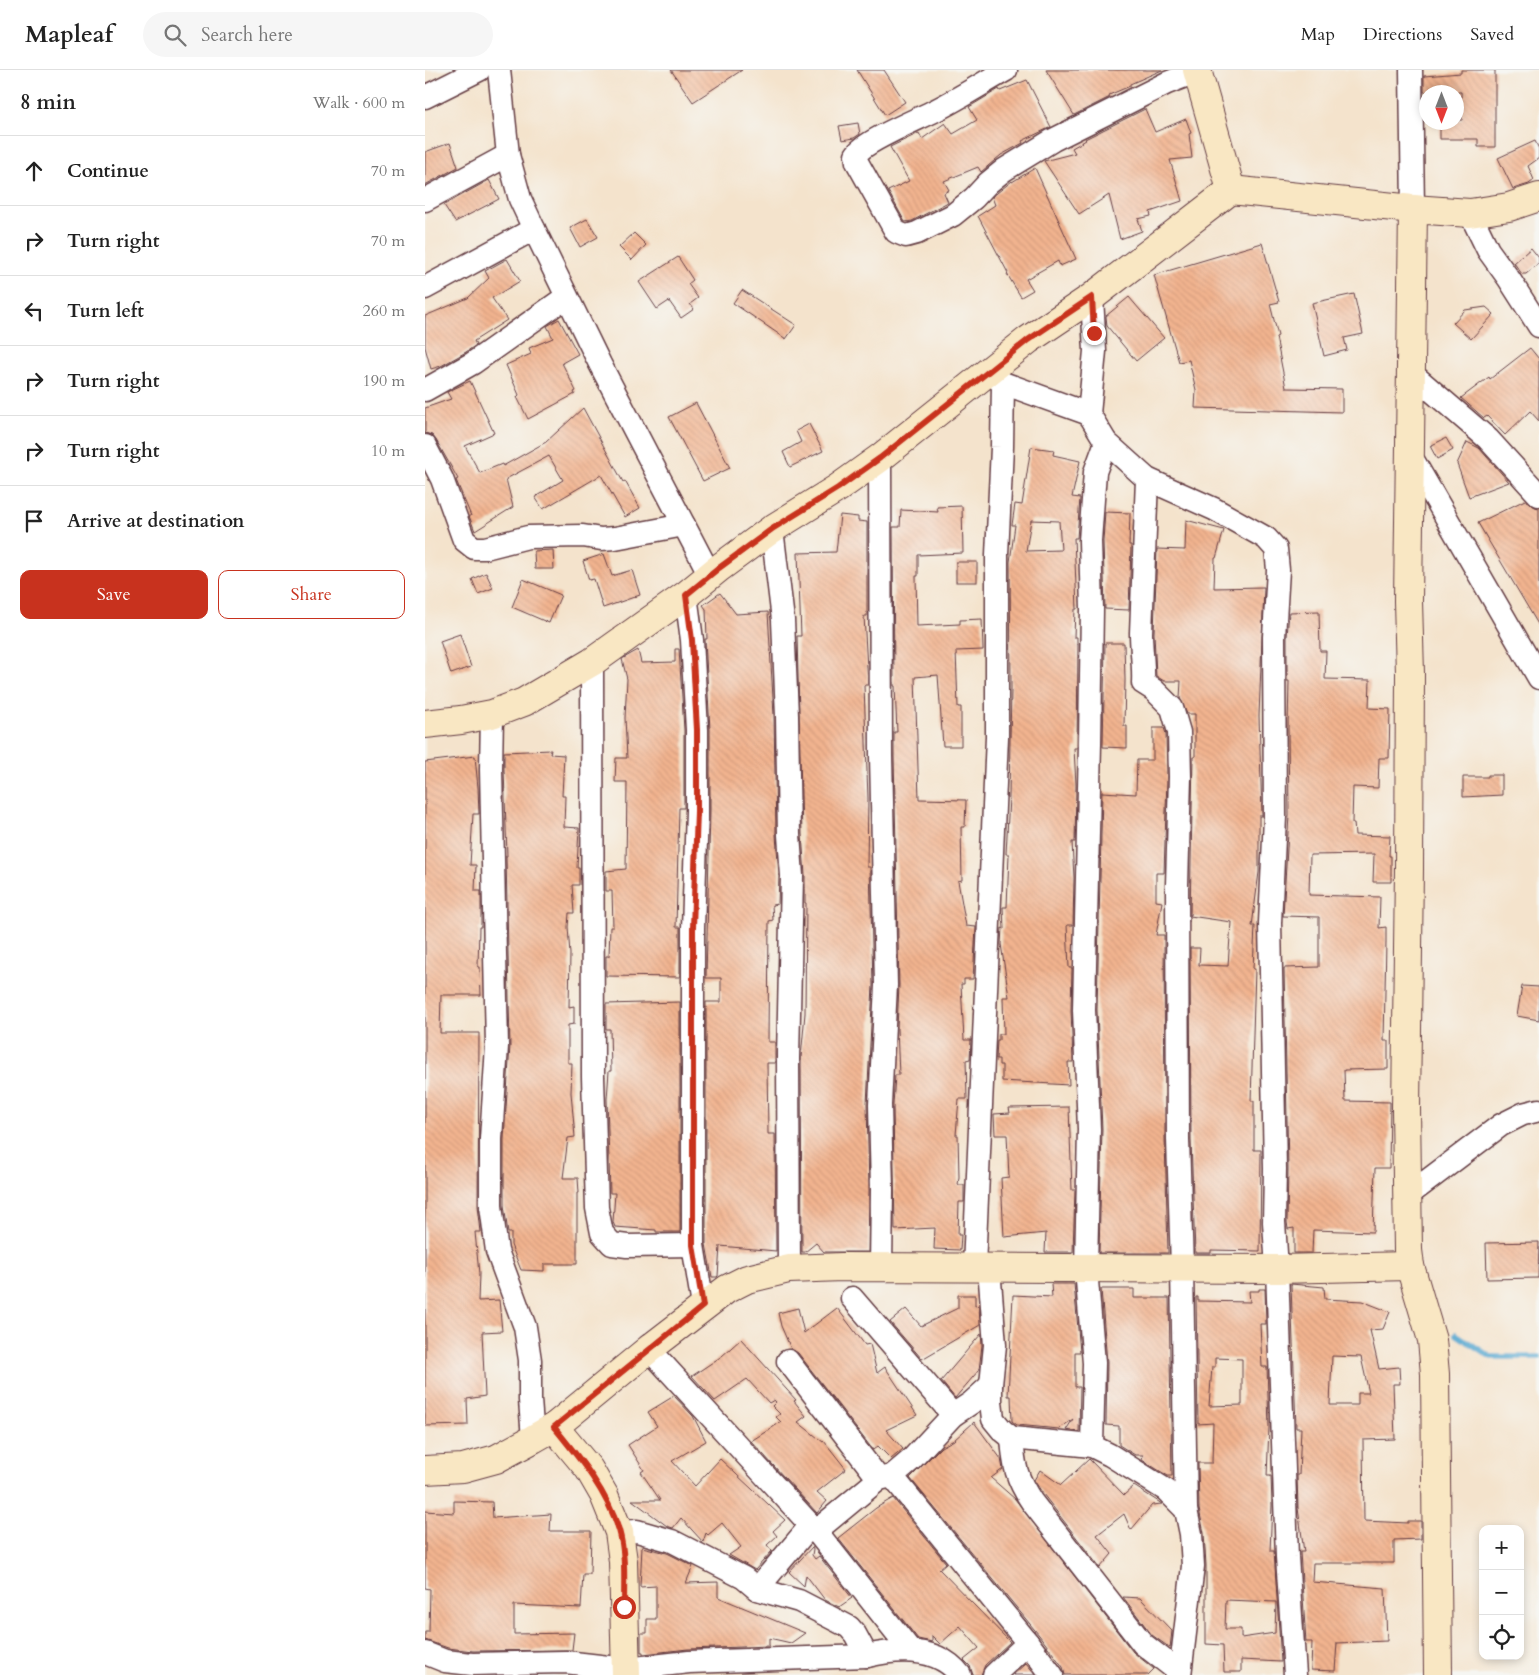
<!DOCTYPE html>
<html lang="en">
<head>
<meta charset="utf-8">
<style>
	body { margin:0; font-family:Cardo,serif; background:#f6f6f6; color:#222 }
	.controls { position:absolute; right:15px; bottom:15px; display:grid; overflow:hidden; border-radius:10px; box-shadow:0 2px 8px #0003 }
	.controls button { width:45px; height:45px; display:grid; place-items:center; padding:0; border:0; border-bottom:1px solid #e0e0e0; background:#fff; color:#222; font:25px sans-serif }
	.compass { position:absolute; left:994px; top:15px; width:45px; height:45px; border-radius:50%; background:#fff; box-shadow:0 2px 8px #0003; rotate:180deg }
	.stop { position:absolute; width:15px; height:15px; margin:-11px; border:4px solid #c8321e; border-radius:50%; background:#fff }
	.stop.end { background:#c8321e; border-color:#fff; box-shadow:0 1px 5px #0008 }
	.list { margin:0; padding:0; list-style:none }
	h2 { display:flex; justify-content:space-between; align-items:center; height:65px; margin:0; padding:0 20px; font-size:21px }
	h2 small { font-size:16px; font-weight:400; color:#767676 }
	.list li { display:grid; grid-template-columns:32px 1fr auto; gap:15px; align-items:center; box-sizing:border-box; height:70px; padding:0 20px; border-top:1px solid #e0e0e0 }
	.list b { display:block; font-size:19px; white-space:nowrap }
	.list em { font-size:16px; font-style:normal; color:#767676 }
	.actions { display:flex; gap:10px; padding:15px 20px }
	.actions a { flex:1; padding:11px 0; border:1px solid #c8321e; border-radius:10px; text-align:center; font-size:18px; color:#c8321e }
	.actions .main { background:#c8321e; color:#fff }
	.icon { flex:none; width:28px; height:28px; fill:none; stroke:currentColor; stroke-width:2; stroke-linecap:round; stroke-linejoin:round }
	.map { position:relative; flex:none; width:1114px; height:1605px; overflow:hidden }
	header { display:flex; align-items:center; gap:30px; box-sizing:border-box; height:70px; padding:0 25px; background:#fff; border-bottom:1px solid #e0e0e0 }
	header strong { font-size:24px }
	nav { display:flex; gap:28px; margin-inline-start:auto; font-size:18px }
	.search { width:350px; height:45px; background:#f6f6f6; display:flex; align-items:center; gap:12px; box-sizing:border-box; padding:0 18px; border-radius:28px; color:#767676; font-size:19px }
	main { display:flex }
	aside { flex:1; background:#fff }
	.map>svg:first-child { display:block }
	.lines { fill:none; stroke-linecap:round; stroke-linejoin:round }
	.stream { stroke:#53a6cf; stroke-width:5.5 }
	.building { fill:url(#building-back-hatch); fill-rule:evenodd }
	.street-casing { stroke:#643c43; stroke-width:25 }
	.secondary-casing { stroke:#643c43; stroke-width:30 }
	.street { stroke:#fff; stroke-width:22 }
	.secondary { stroke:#f9e7c3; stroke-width:28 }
	.route { stroke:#c8321e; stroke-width:6 }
</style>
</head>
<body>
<header>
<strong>Mapleaf</strong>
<div class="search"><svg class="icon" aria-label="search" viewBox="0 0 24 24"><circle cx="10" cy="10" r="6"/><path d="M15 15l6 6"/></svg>Search here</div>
<nav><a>Map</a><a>Directions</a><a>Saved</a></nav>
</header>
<main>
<aside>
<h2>8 min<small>Walk · 600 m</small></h2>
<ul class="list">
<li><svg class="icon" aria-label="ahead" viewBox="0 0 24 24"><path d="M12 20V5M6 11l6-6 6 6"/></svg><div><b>Continue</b></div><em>70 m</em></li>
<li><svg class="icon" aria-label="right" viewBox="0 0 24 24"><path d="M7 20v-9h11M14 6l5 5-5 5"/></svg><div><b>Turn right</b></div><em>70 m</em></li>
<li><svg class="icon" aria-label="left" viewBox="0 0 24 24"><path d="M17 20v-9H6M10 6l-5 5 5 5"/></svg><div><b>Turn left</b></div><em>260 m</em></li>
<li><svg class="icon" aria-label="right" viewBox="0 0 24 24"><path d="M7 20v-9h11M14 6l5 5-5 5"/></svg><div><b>Turn right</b></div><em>190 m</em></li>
<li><svg class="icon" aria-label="right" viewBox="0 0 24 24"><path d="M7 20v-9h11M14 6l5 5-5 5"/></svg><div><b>Turn right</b></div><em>10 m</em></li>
<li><svg class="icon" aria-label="arrive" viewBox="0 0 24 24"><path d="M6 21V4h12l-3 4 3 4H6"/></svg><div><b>Arrive at destination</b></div></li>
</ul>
<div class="actions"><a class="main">Save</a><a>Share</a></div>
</aside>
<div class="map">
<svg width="1114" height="1605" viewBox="0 0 1114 1605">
	<defs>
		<pattern id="building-back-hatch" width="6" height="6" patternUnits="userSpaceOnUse" patternTransform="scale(1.25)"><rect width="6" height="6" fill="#f2b48f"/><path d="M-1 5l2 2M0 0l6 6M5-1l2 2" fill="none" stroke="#d19a7c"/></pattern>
	</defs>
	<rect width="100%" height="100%" fill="#f6f6f2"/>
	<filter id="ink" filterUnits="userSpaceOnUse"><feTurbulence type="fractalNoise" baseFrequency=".02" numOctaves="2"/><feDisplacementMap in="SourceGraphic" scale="10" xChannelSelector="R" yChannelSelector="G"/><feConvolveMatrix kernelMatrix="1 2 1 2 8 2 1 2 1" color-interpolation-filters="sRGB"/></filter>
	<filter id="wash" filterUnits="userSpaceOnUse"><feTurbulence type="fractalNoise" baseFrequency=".0096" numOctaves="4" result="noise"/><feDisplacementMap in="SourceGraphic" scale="20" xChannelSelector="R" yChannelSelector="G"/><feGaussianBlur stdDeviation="1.12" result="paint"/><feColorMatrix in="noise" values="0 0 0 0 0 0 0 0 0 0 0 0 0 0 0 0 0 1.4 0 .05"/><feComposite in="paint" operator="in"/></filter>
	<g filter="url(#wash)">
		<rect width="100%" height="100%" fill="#f4e3cc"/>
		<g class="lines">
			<polyline class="stream" points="1031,1264 1066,1287 1114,1287"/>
		</g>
		<g id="blocks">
			<g class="building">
				<polygon points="246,0 317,0 268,32"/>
				<polygon points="432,0 459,0 480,32 460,45"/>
				<polygon points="621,0 737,0 705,14 705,16 684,25 685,27 649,45"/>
				<polygon points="1036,0 1070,0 1070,77 1053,77 1053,69 1015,69 1015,52 1032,52 1032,50 1037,50 1036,22 999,22 999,6 1036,3"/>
				<polygon points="602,10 626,57 597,71 598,73 576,85 556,102 553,97 519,111 524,120 519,123 523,132 487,151 480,152 463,121 484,111 465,77 494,63 497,69 520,53 528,64 552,50 544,37 574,19 575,21"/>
				<polygon points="720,39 730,62 761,49 766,63 764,64 767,88 745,90 757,131 725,142 726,146 713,149 717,161 695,169 684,125 654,144 619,91 650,83 647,78 661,70 660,69"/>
				<polygon points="433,53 435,64 429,68 417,70 414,56"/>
				<polygon points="1110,71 1114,79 1114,88 1103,96 1109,110 1104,114 1088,119 1073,88"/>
				<polygon points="25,73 33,97 0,115 0,82"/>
				<polygon points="610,98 651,189 635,196 633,191 601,209 608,220 596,227 582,204 583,203 553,146 570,135 567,127 587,111 587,112"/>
				<polygon points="64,110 74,129 30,152 19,135"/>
				<polygon points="162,149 173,167 155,177 145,158"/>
				<polygon points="209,163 221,175 207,190 194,177"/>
				<polygon points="837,173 854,232 845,234 853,266 851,267 861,318 917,319 917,342 770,338 771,320 764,290 754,292 729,205"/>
				<polygon points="1106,178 1114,188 1114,193 1101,204 1097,204 1089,193"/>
				<polygon points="253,187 268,210 263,214 273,228 265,234 269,239 256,248 244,231 232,239 214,212"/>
				<polygon points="82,189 95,211 67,228 82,250 49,271 51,275 41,282 16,296 6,299 0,277 0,246 43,228 64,208 60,201"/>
				<polygon points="317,220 371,255 361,269 308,233"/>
				<polygon points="929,224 938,264 919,268 922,280 899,286 887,233"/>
				<polygon points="704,227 739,268 711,291 682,256 681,246"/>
				<polygon points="1061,237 1069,244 1046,269 1028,253 1040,240"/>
				<polygon points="134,249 153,284 137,293 151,321 149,322 150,324 103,349 92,327 94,325 81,295 106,284 104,278 128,268 122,256"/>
				<polygon points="1105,278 1114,289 1114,351 1105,341 1080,365 1062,346 1059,348 1036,328 1064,307 1065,309"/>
				<polygon points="45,311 69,363 40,376 55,403 77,394 78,396 121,372 158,338 198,412 200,411 215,438 200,447 176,405 118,439 110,427 138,410 124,386 81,409 88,437 50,461 44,446 46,446 31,410 33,409 11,370 7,365 0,363 0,338 26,329 22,322"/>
				<polygon points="271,333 305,398 278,411 244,347"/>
				<polygon points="384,354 398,381 365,397 358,382 376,372 371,361"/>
				<polygon points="1021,368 1028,380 1012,389 1005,376"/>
				<polygon points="1042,372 1054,378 1084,412 1044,427 1032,394"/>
				<path d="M606 377 629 380 628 385 655 391 647 427 655 428 652 468H649L652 539H650L649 567H652V574H653L652 678H649L651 715 650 772H647L649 808 648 855H642L644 898H647L646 940 648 992H643L644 1015 577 1011V995H574V989H571L572 970H574V964H579L578 927H584L576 874 577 858 579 859 578 837H582L584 784H581L584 727 586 618 585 492 590 455H587L590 434 597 435ZM606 450 634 451 636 480 601 481Z"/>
				<polygon points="1100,430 1110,437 1114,438 1114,556 1053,453"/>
				<polygon points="537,436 538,483 493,485 493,506 491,506 492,556 535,554 535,550 557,549 558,580 531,581 533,637 536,637 536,676 518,676 513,605 490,607 494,729 541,730 540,757 536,757 537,810 533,811 541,856 551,857 548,909 539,909 539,914 536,914 539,970 546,970 545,989 541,990 542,1029 534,1029 531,1065 533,1065 534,1107 533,1115 539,1115 539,1132 534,1132 533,1165 536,1165 535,1180 509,1179 510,1158 470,1160 468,1035 470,1005 474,1005 472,959 474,915 469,686 469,662 472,662 470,616 469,616 468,457 475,457 476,440 513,442 512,437"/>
				<polygon points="680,442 705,443 704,475 706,475 704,540 680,539 678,471"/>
				<polygon points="415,445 433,447 433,451 442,452 442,546 439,546 443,615 439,615 443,729 442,797 445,797 448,915 442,1034 444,1120 443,1182 399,1182 391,1173 380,1182 377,1182 376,988 380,943 381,833 380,833 380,805 377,764 372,566 376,566 373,483 411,482"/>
				<polygon points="761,450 799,460 791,488 790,488 789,518 839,517 834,646 837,746 834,746 834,802 827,856 830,856 828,899 830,899 826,1031 829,1031 829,1080 836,1080 835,1181 786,1180 786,1183 770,1183 766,1069 765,878 775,878 774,895 803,896 806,852 765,846 768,687 770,687 770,644 762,644 755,628 756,611 739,611 731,606 729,563 732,479 760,480"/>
				<polygon points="128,480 129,499 110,499 109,481"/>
				<polygon points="179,484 187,506 207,500 215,525 178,538 169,509 164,510 158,491"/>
				<rect x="531" y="492" width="21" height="20"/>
				<polygon points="61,503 68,518 53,524 47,509"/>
				<polygon points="98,509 136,525 124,553 87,537"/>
				<polygon points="295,523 311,544 343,542 349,646 351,765 354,806 353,834 347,835 348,850 344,851 343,972 350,972 350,993 342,993 343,1064 350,1064 351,1181 295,1176 293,1206 292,1207 287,1207 281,1174 281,932 296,932 296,908 281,908 285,741 285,660 280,569 282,569 281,539 278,535"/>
				<polygon points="894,541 895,581 901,581 900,609 945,610 944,638 965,639 964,688 954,688 953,718 928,717 927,753 929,753 930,765 965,766 964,786 966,786 966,812 948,812 949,784 885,785 884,825 955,827 954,858 961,857 961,872 959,971 963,971 963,999 919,1000 920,1031 965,1032 964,1098 950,1098 948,1162 888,1160 887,1183 869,1183 869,1158 863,1159 862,1152 863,1099 859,898 894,897 894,847 858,846 864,745 863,656 864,611 862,611 862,567 864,542"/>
				<polygon points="35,564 46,597 26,604 15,571"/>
				<polygon points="680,573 699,573 700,610 699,656 702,656 702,678 678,677"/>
				<polygon points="250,579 254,579 259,660 259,738 254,738 251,857 255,857 255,907 181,906 181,886 184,886 185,857 188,857 187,821 181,821 181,801 201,799 202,712 190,712 191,688 202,688 200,648 202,609 197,589 213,580 216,593 250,592"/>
				<polygon points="728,658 739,658 741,664 742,707 739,803 731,803 731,831 737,832 731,865 739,865 740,1069 743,1183 674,1183 677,1059 672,940 677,722 711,724 712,690 728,690"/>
				<polygon points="126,680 125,684 139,685 137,726 140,726 139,757 154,758 152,798 154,798 154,815 147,815 149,843 144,843 143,857 145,884 144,937 149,936 149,954 143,955 143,993 147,993 146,1023 150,1067 143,1068 138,1108 153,1108 154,1123 152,1123 152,1194 119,1194 119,1201 96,1200 86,1175 86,1163 83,1163 79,1135 79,1069 85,976 81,786 82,786 79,699 79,682"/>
				<polygon points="50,686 53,718 54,744 48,744 45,795 51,795 50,821 56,821 56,857 54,857 53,897 55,897 56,925 16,925 15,963 54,963 53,1136 56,1162 50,1162 54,1204 53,1231 74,1230 77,1261 57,1262 60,1326 42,1329 43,1355 0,1356 0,692"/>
				<polygon points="1063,705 1077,705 1077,725 1038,727 1038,707 1063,707"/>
				<polygon points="1097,916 1114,917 1114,950 1092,946"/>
				<polygon points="255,932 255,1162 231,1162 231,1160 190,1157 188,1152 190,1123 185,1123 182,1029 184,1001 186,1001 185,959 181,959 181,934"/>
				<polygon points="644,1037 647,1120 650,1120 648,1182 620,1182 621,1163 579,1167 576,1108 584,1107 582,1065 570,1065 569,1044 585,1043 584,1038"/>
				<polygon points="1114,1172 1113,1208 1062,1209 1061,1173"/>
				<polygon points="626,1214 649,1214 655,1282 650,1282 650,1317 655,1317 654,1362 641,1360 648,1349 634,1359 592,1355 587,1351 586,1326 583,1326 588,1225 627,1227"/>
				<path d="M866 1214 899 1217 900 1229 937 1231 965 1242 958 1259 945 1260 954 1299 974 1297 975 1314H968L970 1369 938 1370 939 1451 983 1453V1451H996V1469L969 1470V1493H888L887 1512 960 1518 962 1571 912 1573 910 1601 886 1600 887 1572H881L875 1482H879L873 1438 872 1405H874L876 1358H871ZM907 1286 936 1287 944 1323H933V1335H905Z"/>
				<polygon points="676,1219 709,1219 709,1228 744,1228 747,1406 743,1406 717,1390 718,1385 710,1385 694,1375 694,1356 681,1355 682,1292"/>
				<path d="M834 1219H840L841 1254H835L837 1297H842L844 1357 842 1406H846L847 1435 845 1481H849L856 1592 816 1590V1602H799L798 1575 781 1574V1495L779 1463 774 1439 773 1393H787L788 1353 773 1354 771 1227H773V1231L825 1232 824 1221H834ZM790 1288 817 1289V1335L784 1336 787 1297H790ZM801 1530 851 1532 850 1563 816 1568V1559H800Z"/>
				<polygon points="533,1225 550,1225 550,1236 554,1235 555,1255 497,1289 465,1252 481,1239 496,1256 533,1238"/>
				<polygon points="373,1238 379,1263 412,1238 440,1275 445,1274 452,1303 460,1297 492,1345 461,1360 478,1379 466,1389 453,1376 448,1380 373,1283 366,1279 356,1256 353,1243"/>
				<polygon points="556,1264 557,1275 554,1300 530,1328 516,1311"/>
				<polygon points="316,1269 371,1330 369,1331 381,1346 373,1352 398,1372 399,1371 421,1399 392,1422 402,1431 392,1443 326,1371 356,1352 351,1347 355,1344 347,1336 351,1332 349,1330 344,1333 322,1309 290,1331 267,1306 297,1286"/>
				<polygon points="249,1326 268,1346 281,1371 247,1391 270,1416 295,1389 360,1450 348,1461 352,1466 342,1475 347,1481 330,1500 304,1485 316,1477 297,1453 283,1465 281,1463 278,1472 256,1448 248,1458 242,1456 207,1430 235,1430 216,1402 219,1400 203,1375 232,1356 223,1342"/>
				<polygon points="549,1352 576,1389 578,1399 566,1408 590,1429 708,1582 729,1599 723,1605 640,1605 638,1597 614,1565 485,1408 516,1377 529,1370"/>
				<polygon points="664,1389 699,1425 709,1416 737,1434 727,1435 706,1460 699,1444 672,1465 687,1484 675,1498 618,1424 609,1410 615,1400 636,1415"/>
				<polygon points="468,1428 521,1493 514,1499 585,1572 560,1595 556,1605 548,1605 545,1596 539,1590 554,1578 535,1556 515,1574 507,1566 507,1572 493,1569 413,1468 451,1438"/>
				<polygon points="29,1431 67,1432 68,1448 126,1444 125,1461 166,1461 165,1504 158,1504 156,1538 89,1535 89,1564 149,1563 147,1580 48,1581 23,1578 0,1570 0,1562 4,1562 5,1519 0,1518 0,1441 29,1443"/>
				<polygon points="217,1477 242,1483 268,1496 261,1513 293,1512 293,1527 380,1563 366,1573 344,1568 344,1576 263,1579 218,1584 218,1582 216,1582 216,1563 222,1563 222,1549 231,1549 231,1516 215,1517"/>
				<polygon points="387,1477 388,1479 387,1485 390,1489 394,1486 427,1528 414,1537 400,1530 381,1505 379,1516 364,1502"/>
				<polygon points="698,1527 715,1528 747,1561 745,1578 727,1565"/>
				<polygon points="601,1593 611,1605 588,1605"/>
			</g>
		</g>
	</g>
	<g filter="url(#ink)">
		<use href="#blocks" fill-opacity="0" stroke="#643c43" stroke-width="1"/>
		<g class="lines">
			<g class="street-casing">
				<g id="street">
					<polyline points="74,0 83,85 95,129 109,159 175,294 285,505"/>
					<path d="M581 0C558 13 535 28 511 40 494 49 439 71 431 85L432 92 471 162 481 166 492 163 528 145 549 128 563 113 579 100 628 70 742 13 773 1"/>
					<polyline points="986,0 988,139"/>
					<polyline points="0,27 54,0"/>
					<polyline points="0,130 83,85"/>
					<polyline points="1045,143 1063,180 1084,209 1114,256"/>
					<polyline points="0,218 109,159"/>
					<polyline points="667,227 670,281 664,344 681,372 722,409 789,439 841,468 851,479 853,500 849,567 850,747 845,853 850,1099 849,1152 852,1199 862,1487 870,1605"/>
					<polyline points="985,302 1063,369 1114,425"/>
					<polyline points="566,304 578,313 664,344"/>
					<polyline points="0,320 48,293 141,227"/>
					<polyline points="0,376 17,409 39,470 49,478 60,478 103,467 158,466 176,469 190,468 259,455"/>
					<polyline points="984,383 1114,608"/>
					<polyline points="455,388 456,686 461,915 455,1035 457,1120 456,1198"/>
					<path d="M722 409 716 563C716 580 719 596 718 613L729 620 747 638 754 662 755 707 752 815 753 1069 757 1198 761 1440"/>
					<polyline points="347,459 358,550 362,646 364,765 367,806 363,988 364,1199"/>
					<polyline points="261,525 267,570 272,660 272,741 268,858 268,1175 278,1236"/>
					<polyline points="167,592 168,1007 172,1138 177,1163 187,1174 202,1176 268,1175"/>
					<polyline points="67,644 66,699 72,976 66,1069 66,1136 72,1181 100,1257 105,1290 105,1330 108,1369"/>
					<polyline points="982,1126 1076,1055 1098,1044 1114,1040"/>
					<polyline points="549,1197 572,667 572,485 577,377 578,313"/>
					<polyline points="564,1198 570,1275 566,1315 566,1332 568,1349 577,1360 587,1368 667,1376 685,1385 741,1420 761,1440 766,1464 768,1496 755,1605"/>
					<polyline points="427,1228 528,1345"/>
					<polyline points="224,1279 391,1461 486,1581"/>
					<polyline points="363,1291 454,1409"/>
					<path d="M587 1368C589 1396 591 1408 607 1432L718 1574 754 1602"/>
					<polyline points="667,1376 669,1293 661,1199 664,1059 659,940 665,673 667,539 665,471 670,402 681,372"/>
					<polyline points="467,1406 603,1573"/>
					<polyline points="391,1461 454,1409 467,1406 486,1390 528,1345 546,1333 566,1315"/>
					<polyline points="194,1462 212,1461 247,1471 319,1508 332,1519 386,1455"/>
					<polyline points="332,1519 374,1531 424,1557 430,1564 442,1586"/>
					<path d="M0 1583 20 1591 47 1594 140 1592 201 1599 264 1592 442 1586C473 1579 513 1576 535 1605"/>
					<polyline points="569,1605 603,1573 627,1605"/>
				</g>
			</g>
			<g class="secondary-casing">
				<g id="secondary">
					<polyline points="806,120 988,139"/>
					<polyline points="0,654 36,650 67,644 99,632 167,592 261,525 294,498 347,459 413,418 455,388 603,270 667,227 806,120 772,0"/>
					<polyline points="129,1357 164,1399 179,1425 194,1462 198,1491 201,1605"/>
					<polyline points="0,1400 38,1398 71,1389 108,1369 129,1357 224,1279 302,1219 322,1209 364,1199 417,1197 852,1199 985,1196"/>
					<polyline points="1013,1605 1010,1304 1007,1270 985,1196 983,1180 981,1039 984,799 985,604 983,531 988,139 1045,143 1084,137 1114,127"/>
				</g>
			</g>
			<use href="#street" class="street"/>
			<use href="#secondary" class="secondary"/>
		</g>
	</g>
	<g class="lines" filter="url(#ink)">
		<path class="route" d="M199 1537C199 1512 201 1484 194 1460 181 1420 155 1389 129 1357L278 1236 268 1175V858L272 741V660L267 570 261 525 294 498 347 459 413 418 455 388 603 270 667 227 669 263"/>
	</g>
</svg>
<div class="controls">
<button>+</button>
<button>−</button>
<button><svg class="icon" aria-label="locate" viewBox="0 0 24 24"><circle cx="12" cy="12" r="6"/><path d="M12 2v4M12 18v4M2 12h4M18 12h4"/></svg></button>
</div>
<svg class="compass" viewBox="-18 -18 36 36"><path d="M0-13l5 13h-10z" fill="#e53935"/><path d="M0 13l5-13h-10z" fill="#767676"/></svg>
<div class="stop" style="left:199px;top:1537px"></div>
<div class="stop end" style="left:669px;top:263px"></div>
</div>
</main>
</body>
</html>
